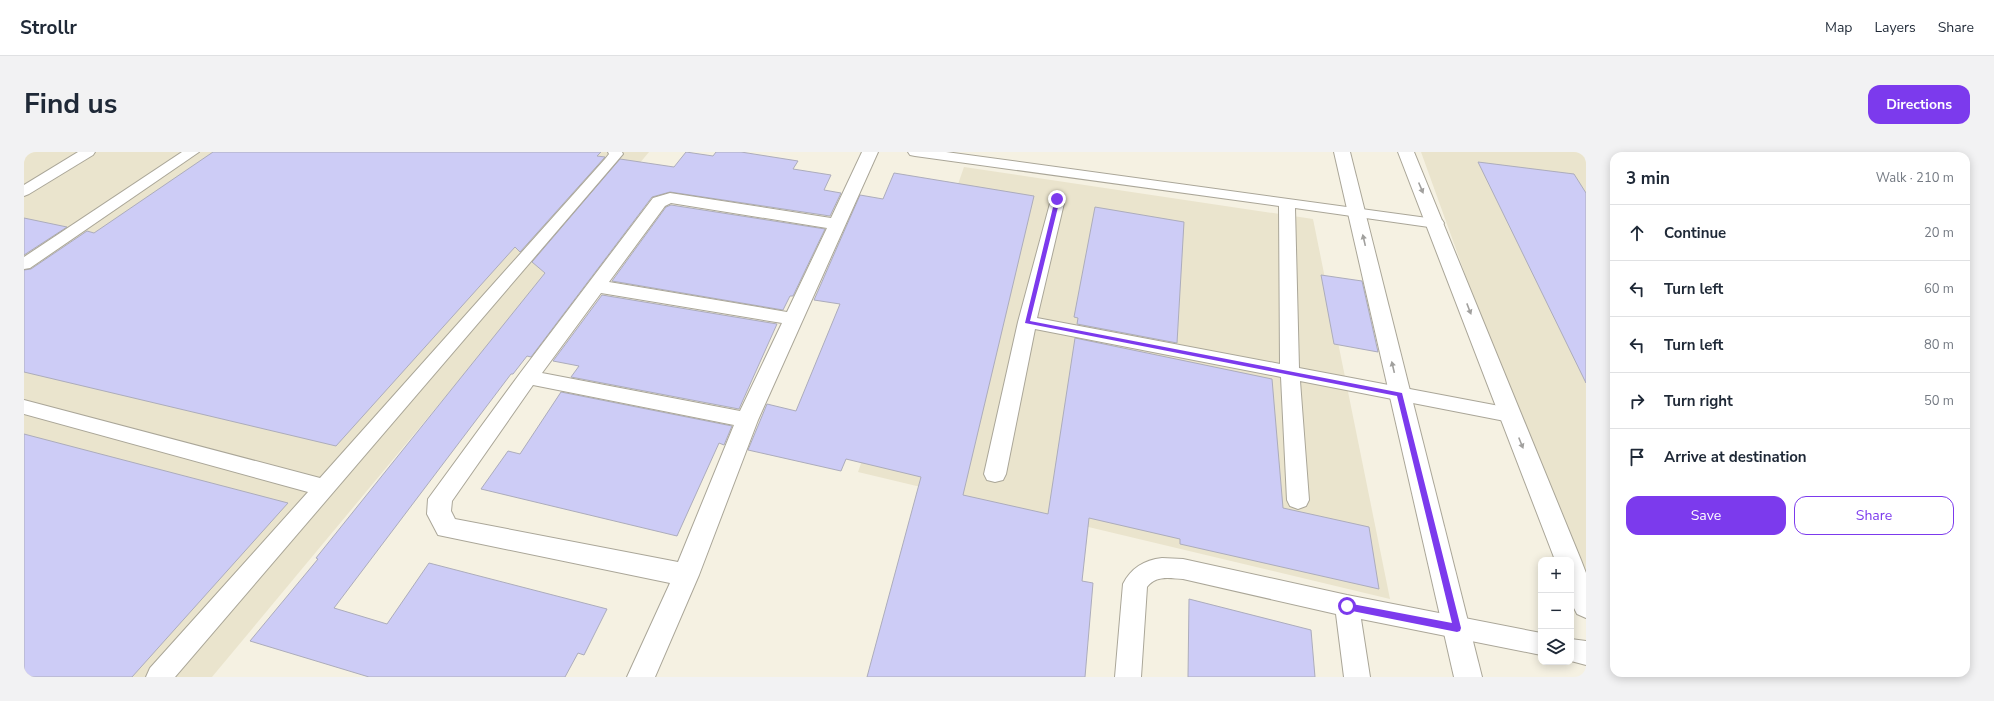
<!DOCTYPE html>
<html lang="en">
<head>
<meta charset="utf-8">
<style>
	body { margin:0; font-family:"Nunito Sans",sans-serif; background:#f2f2f3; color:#1f2937 }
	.controls { position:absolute; right:12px; bottom:12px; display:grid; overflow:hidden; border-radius:8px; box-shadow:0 2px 10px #0003 }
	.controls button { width:36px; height:36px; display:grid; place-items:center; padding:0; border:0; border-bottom:1px solid #e0e1e3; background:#fff; color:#1f2937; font:20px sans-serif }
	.stop { position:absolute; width:12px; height:12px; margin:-9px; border:3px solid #7c3aed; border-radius:50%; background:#fff }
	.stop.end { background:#7c3aed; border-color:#fff; box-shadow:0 1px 4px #0008 }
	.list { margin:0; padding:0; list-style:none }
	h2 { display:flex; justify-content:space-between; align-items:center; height:52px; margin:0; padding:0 16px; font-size:17px }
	h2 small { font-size:13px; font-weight:400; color:#747a83 }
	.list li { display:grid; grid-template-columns:26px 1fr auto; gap:12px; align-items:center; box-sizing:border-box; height:56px; padding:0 16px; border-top:1px solid #e0e1e3 }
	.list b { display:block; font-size:15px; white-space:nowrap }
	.list em { font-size:13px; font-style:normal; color:#747a83 }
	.actions { display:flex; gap:8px; padding:12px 16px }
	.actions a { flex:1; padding:9px 0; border:1px solid #7c3aed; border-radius:12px; text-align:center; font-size:14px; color:#7c3aed }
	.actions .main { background:#7c3aed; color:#fff }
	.icon { flex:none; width:22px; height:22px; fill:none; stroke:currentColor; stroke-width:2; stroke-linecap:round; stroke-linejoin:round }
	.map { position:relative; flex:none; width:1562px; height:525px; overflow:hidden; border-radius:12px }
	header { display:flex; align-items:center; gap:24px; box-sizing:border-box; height:56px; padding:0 20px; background:#fff; border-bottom:1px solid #e0e1e3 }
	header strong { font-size:19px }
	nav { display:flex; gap:22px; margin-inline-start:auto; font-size:14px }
	.intro { display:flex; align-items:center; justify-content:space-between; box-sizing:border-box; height:96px; padding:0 24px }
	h1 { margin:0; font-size:28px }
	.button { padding:10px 18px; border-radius:12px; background:#7c3aed; color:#fff; font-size:14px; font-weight:700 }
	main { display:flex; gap:24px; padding:0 24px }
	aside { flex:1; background:#fff; border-radius:12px; box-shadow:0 2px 10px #0003 }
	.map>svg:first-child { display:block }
	.built { fill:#eae4cd }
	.building { fill:#cdccf6; stroke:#acacbb }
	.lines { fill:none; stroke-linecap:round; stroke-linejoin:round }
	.service-casing { stroke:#aaa698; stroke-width:2 }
	.minor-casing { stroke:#aaa698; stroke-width:2 }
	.tertiary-casing { stroke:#aaa698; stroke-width:2 }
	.service { fill:#fff; fill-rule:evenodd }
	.minor { fill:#fff; fill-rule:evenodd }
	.tertiary { fill:#fff; fill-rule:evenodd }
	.oneway { fill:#a1a09e }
	.route { fill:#7c3aed }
</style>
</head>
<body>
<header>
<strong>Strollr</strong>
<nav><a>Map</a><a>Layers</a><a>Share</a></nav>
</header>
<div class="intro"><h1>Find us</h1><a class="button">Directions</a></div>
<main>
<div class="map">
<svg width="1562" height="525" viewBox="0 0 1562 525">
	<rect width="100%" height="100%" fill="#f5f1e2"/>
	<g class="built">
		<polygon points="0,0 625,0 188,525 0,525"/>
		<polygon points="1397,0 1562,0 1562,458 1547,408 1544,408"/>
		<polygon points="940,15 1289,67 1366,447 834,320"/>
	</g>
	<g class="building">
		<polygon points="189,0 577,0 573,4 581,5 496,100 491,95 312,294 0,220 0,118 7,117 63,79 70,81"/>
		<polygon points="662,0 689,4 692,0 717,0 774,9 769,17 807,23 800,38 817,41 806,64 646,40 628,45 507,205 503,204 489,222 487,222 310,456 363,472 405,411 583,457 560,503 554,501 541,525 345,525 226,489 294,407 292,406 521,121 508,110 596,7 650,15"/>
		<polygon points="1454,10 1550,22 1562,41 1562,231"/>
		<polygon points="870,21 1010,44 939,343 1024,362 1051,186 1248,227 1259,356 1345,375 1355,437 1156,392 1156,387 1065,366 1058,429 1069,431 1061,525 843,525 897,325 822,307 817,319 724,298 743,252 772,259 816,152 790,148 836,43 859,47"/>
		<polygon points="647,53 801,77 769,144 766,144 759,158 588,129 642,55"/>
		<polygon points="1071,55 1160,70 1153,191 1053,172 1054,166 1050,165"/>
		<polygon points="0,66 43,75 0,103"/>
		<polygon points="1297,123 1338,129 1354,200 1310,192"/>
		<polygon points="578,143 753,172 715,257 547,225 555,214 529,209"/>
		<polygon points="537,240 708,274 700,293 695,291 653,384 457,337 484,299 496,302"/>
		<polygon points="0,282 264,351 108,525 0,525"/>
		<polygon points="1165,447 1287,478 1291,525 1164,525"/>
	</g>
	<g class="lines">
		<g class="service-casing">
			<g id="service">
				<polygon points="54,0 71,0 69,3 5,42 0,44 0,33"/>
				<polygon points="158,0 175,0 6,116 0,117 0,105"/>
				<polygon points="584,0 598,0 599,2 151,525 122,525 126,516 284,340 0,262 0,248 296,326 581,7 585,2"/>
				<polygon points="884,0 922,0 1418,68 1420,71 1418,74 1412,76 1271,56 1275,216 1486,256 1493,258 1496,263 1493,268 1486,270 1276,229 1285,348 1282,354 1274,357 1266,354 1263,348 1257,225 1011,177 982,322 979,328 971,330 963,328 960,322 994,170 1028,44 1038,44 1041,47 1013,166 1256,212 1255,54 891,4 886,3"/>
				<path d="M1138 406 1159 407 1323 443 1517 481V503L1337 467 1346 525H1320L1312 462 1159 427C1145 426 1132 423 1123 435L1117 525H1091L1099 432C1107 416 1120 408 1138 406Z"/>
				<polygon points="1547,487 1562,489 1562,513 1547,509"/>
			</g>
		</g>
		<g class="minor-casing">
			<path id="minor" d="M838 0H854L734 268 675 423 631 525H603L646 431 414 383 403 362 404 347 497 220 629 46 646 41 807 66ZM647 51 803 76 763 160 585 130 641 54ZM577 141 758 171 716 259 518 221ZM509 233 710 273 654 410 431 367 427 359 428 349Z"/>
		</g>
		<g class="tertiary-casing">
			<g id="tertiary">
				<polygon points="1310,0 1326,0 1458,525 1430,525"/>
				<polygon points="1374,0 1390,0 1557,408 1562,421 1562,466 1553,462 1547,450 1547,408 1531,408"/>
			</g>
		</g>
		<use href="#service" class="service"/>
		<use href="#minor" class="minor"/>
		<use href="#tertiary" class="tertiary"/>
	</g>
	<defs><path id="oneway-solid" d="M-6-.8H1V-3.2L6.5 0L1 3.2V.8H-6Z"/></defs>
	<g class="oneway">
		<use href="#oneway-solid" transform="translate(1397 36) rotate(67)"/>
		<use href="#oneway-solid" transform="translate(1340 88) rotate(-103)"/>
		<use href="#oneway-solid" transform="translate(1445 157) rotate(69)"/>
		<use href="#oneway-solid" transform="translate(1369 215) rotate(-103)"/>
		<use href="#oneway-solid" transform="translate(1497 291) rotate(68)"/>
	</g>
	<polygon class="route" points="1033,46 1036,47 1006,169 1378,241 1437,476 1436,479 1433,480 1323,458 1319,454 1323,451 1428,471 1373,244 1001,171 1031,47"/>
</svg>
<div class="controls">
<button>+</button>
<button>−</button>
<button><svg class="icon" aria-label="layers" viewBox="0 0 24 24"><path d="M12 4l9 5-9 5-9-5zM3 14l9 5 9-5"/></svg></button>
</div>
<div class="stop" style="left:1323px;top:454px"></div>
<div class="stop end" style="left:1033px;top:47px"></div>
</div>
<aside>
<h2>3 min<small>Walk · 210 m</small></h2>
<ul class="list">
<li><svg class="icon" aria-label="ahead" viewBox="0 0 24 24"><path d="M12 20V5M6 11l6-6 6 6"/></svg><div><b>Continue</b></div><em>20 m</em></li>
<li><svg class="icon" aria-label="left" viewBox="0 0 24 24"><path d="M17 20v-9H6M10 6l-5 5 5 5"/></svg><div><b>Turn left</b></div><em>60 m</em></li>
<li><svg class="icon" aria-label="left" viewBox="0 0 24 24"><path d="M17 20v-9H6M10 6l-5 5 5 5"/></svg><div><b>Turn left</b></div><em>80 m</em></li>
<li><svg class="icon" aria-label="right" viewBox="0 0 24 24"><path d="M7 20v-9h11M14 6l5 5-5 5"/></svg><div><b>Turn right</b></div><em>50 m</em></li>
<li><svg class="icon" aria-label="arrive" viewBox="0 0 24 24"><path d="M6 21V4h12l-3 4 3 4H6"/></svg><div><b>Arrive at destination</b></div></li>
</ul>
<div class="actions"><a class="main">Save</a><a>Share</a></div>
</aside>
</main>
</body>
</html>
